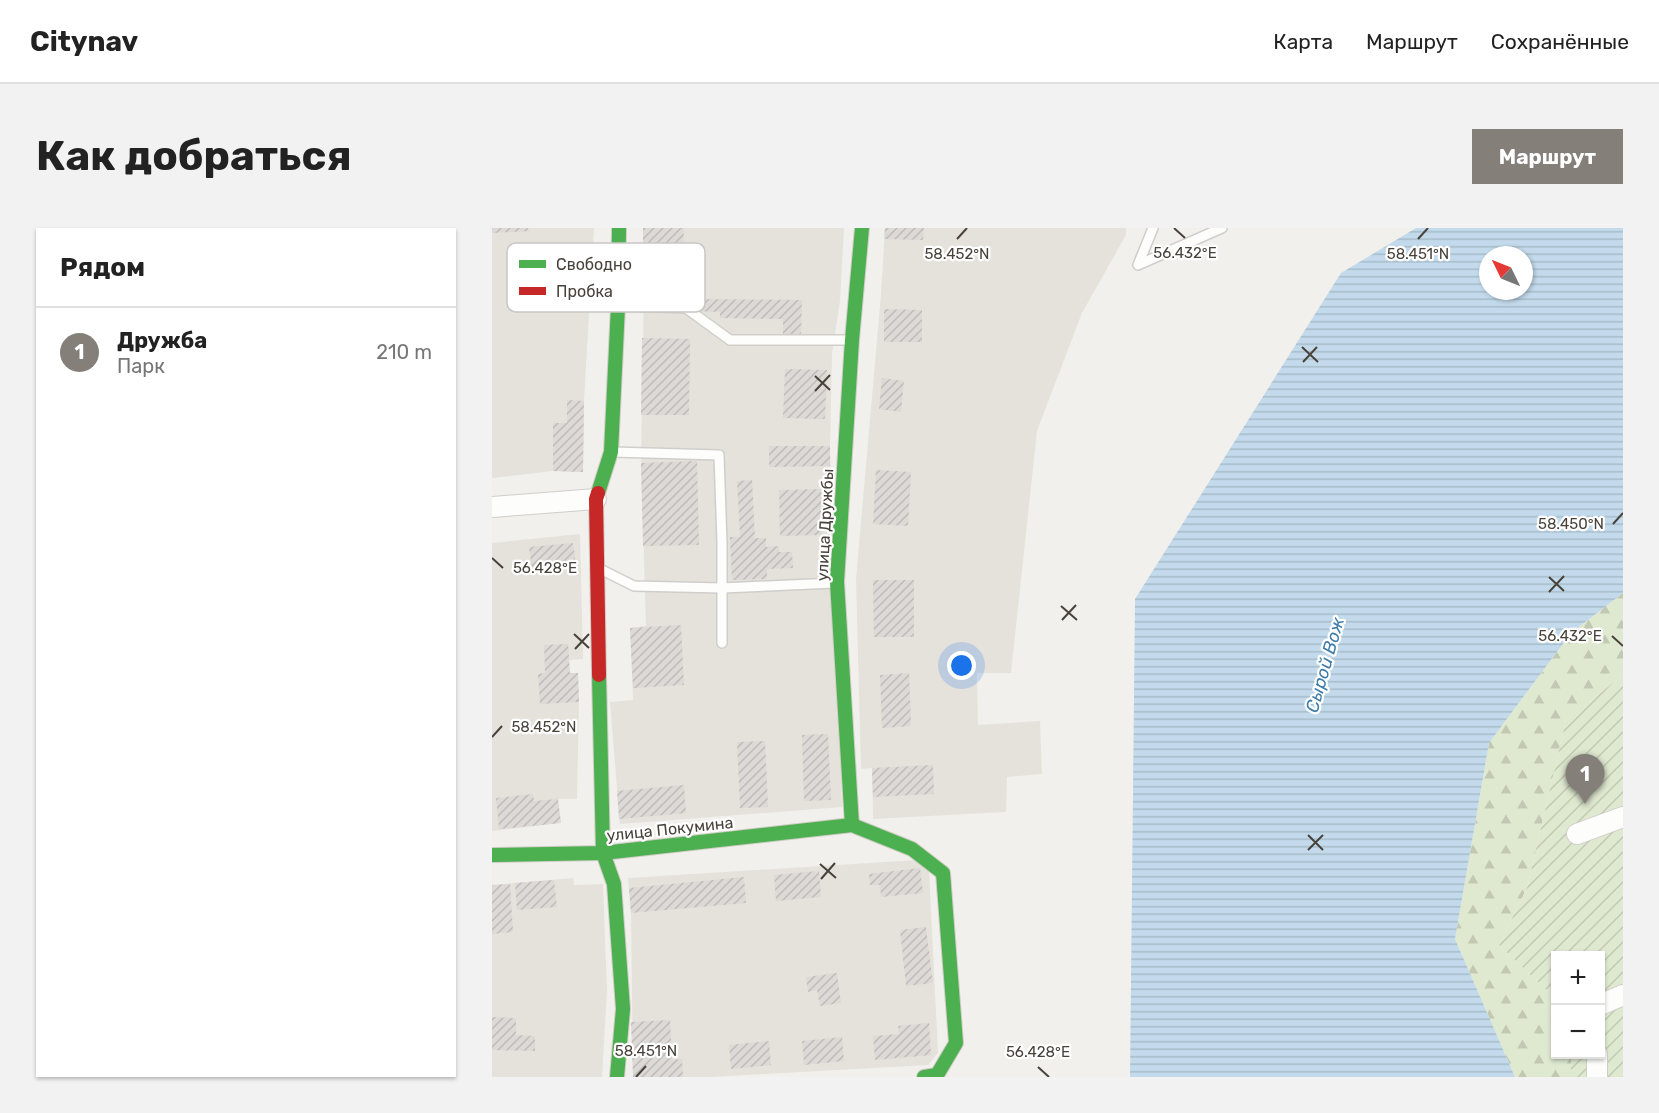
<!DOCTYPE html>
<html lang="ru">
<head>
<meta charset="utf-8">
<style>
	body { margin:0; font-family:Rubik,sans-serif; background:#f2f2f2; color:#222 }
	.controls { position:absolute; right:18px; bottom:18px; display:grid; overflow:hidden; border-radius:0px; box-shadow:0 2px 4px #0004 }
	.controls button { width:54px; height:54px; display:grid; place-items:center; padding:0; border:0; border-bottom:2px solid #e0e0e0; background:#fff; color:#222; font:30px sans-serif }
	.compass { position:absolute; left:987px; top:18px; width:54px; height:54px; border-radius:50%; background:#fff; box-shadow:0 2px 4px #0004; rotate:313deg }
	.you { position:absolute; left:470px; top:438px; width:21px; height:21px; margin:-15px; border:4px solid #fff; border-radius:50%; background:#1a73e8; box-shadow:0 0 0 9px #1a73e833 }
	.badge { display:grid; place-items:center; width:39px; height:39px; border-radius:50%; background:#847f79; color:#fff; font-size:20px; font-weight:700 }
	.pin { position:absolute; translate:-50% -50px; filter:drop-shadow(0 2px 3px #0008) }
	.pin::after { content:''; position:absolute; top:32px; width:21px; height:18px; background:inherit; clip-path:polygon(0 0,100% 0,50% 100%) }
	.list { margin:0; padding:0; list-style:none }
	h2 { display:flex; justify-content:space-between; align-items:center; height:78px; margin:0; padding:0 24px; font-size:26px }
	h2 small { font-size:20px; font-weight:400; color:#767676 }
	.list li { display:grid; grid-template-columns:39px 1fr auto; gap:18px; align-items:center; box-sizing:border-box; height:90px; padding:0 24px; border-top:2px solid #e0e0e0 }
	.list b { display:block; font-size:22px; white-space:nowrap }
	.list p { margin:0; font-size:20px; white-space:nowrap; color:#767676 }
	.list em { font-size:20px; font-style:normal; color:#767676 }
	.map { position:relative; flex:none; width:1131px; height:849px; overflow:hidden; border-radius:0px }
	header { display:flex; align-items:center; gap:36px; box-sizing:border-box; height:84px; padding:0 30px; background:#fff; border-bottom:2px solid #e0e0e0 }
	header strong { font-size:28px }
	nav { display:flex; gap:33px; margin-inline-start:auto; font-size:21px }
	.intro { display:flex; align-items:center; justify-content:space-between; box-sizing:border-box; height:144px; padding:0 36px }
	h1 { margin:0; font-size:42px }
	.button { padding:15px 27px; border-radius:0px; background:#847f79; color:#fff; font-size:21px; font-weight:700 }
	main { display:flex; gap:36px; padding:0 36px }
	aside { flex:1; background:#fff; border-radius:0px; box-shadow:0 2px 4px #0004 }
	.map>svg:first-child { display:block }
	.residential { fill:#e5e2dc }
	.forest { fill:url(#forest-firs) }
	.garden { fill:url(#garden-furrows) }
	.water { fill:url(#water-rules); fill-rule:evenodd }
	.building { fill:url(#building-hatch) }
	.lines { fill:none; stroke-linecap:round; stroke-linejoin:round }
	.lane-casing { stroke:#d0cecb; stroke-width:12 }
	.street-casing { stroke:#d0cecb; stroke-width:22 }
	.fast-casing { stroke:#d0cdc5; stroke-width:16 }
	.jam-casing { stroke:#d0cdc5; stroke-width:16 }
	.lane { stroke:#fdfdfc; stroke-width:9 }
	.street { stroke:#fdfdfc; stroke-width:20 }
	.fast { stroke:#4caf50; stroke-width:14 }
	.jam { stroke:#c62828; stroke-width:14 }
	.ticks { fill:none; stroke:#48423a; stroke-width:2 }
	.labels { text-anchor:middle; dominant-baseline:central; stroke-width:4.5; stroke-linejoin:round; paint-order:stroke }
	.street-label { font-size:16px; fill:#48423a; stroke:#fff }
	.water-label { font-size:18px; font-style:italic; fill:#3d7ba9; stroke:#fff }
	.key { fill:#fff; stroke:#c8c6c4; stroke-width:1.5 }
	.key-label { font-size:16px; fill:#48423a }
	.ticks-label { font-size:15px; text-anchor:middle; fill:#48423a; stroke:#fff; stroke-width:4.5; stroke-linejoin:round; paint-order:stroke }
</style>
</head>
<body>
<header>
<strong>Citynav</strong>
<nav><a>Карта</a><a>Маршрут</a><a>Сохранённые</a></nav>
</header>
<div class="intro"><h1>Как добраться</h1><a class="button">Маршрут</a></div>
<main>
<aside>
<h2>Рядом<small></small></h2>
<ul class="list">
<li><span class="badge">1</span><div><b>Дружба</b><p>Парк</p></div><em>210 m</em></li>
</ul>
</aside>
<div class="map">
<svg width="1131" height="849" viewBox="0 0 1131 849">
	<defs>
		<pattern id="forest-firs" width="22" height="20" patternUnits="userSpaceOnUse" patternTransform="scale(1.5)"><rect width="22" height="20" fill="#dfe9d0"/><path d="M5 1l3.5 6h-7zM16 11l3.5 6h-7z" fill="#c1c9b3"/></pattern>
		<pattern id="garden-furrows" width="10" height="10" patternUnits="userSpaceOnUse" patternTransform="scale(1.5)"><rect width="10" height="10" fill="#dfe9d0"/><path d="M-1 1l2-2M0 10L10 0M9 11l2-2" fill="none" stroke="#c1c9b3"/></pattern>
		<pattern id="water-rules" width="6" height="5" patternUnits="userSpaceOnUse" patternTransform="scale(1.5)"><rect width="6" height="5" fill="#c2daeb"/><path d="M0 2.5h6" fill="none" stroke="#a8bcca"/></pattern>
		<pattern id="building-hatch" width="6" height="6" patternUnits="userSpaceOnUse" patternTransform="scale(1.5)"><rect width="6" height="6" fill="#dcd9d6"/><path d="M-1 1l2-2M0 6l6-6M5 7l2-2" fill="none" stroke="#bebbb8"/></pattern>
	</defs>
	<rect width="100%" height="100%" fill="#f2f0ed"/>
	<g class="residential">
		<polygon points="0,0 102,0 92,173 91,244 61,243 0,250"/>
		<polygon points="151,0 352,0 348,73 340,126 338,218 350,579 128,596 118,474 141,472 138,400 154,398 149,235 152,58"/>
		<polygon points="393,0 634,0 634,7 590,85 545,203 519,445 485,445 486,497 548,493 550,546 515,549 514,584 381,591 380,540 369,541 364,351 389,66"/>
		<polygon points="88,306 91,431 77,432 78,445 86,445 87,474 85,571 66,571 69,595 0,603 0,315"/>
		<polygon points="425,632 437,642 446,825 436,837 219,849 141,849 139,685 136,650"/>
		<polygon points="81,650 82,657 111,656 115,763 110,849 0,849 0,657"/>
	</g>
	<polygon class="forest" points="1131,365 1131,447 1074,492 1035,660 1007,717 1063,770 1064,826 1079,827 1079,849 1023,849 963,711 997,515 1079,405"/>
	<polygon class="garden" points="1131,447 1131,849 1079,849 1079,827 1108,826 1108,728 1064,728 1063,770 1007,717 1035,660 1074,492"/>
	<path class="water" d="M924 0H1131V365L1079 405 997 515 963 711 1023 849H638L643 371 849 45ZM996 27H1032V63H996Z"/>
	<g class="building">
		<polygon points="0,0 36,0 37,3 0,5"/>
		<polygon points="151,0 192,0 191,23 151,23"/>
		<polygon points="393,0 432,0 431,12 392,11"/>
		<polygon points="204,71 310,72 309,107 291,106 291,91 228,90 228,84 203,83"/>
		<polygon points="392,81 430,82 430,114 392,114"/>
		<polygon points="150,110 198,111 197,187 149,187"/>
		<polygon points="293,141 335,142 333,191 291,190"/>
		<polygon points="390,150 412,153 409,184 387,181"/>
		<polygon points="75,172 92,173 91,244 61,243 61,195 75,195"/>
		<polygon points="277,218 338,218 338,238 277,239"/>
		<polygon points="205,233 207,317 151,318 149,235"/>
		<polygon points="384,242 419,244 416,298 381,296"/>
		<polygon points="260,252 263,310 274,310 274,319 287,318 287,324 300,324 301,340 275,341 275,351 240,352 238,309 248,309 245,253"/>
		<polygon points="329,261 330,307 288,308 287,262"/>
		<polygon points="81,315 84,336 40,341 37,319"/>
		<polygon points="381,352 422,352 422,409 382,409"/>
		<polygon points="189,397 192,457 141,460 138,400"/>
		<polygon points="76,416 78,445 86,445 87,474 48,476 46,446 53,445 52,417"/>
		<polygon points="417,445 419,498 390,500 388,447"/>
		<polygon points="336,506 339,572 312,573 310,507"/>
		<polygon points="273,513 276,579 248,580 245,514"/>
		<polygon points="441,537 442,566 381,569 380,540"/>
		<polygon points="192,557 194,585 127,591 125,563"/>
		<polygon points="41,566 42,573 66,571 69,595 7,601 4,570"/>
		<polygon points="428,640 431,665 389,669 388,657 378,657 377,646"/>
		<polygon points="327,643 329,669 284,673 282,647"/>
		<polygon points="252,649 254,675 139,685 137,660"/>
		<polygon points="62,652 65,679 25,682 23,655"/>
		<polygon points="18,656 21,704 0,706 0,657"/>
		<polygon points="434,699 441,755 414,758 408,702"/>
		<polygon points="345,745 349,775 328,778 325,762 316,764 314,749"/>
		<polygon points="0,789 24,790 24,807 43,808 43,823 0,822"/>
		<polygon points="178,792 180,832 190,831 191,849 141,849 139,794"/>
		<polygon points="437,795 439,827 383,832 381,808 407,806 406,798"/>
		<polygon points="350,809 352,833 312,837 310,813"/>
		<polygon points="277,813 279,837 239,841 237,817"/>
	</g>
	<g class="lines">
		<g class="lane-casing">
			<g id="lane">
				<polyline points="661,0 646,37 730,0"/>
				<polyline points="129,78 194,80 238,112 357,112"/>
				<polyline points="121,224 227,227 230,315 230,415"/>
				<polyline points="108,341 142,358 230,360 342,355"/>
			</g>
		</g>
		<g class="street-casing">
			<g id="street">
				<polyline points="0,279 104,271"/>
				<polyline points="1085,606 1131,589"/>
				<polyline points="1108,777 1131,767"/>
				<polyline points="1105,849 1105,826"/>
			</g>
		</g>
		<g class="fast-casing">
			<g id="fast">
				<polyline points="106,265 119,224 126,78 127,0"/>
				<polyline points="107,447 111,625 122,656 131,781 125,849"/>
				<polyline points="360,597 345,354 360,112 370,0"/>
				<polyline points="0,627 111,625 360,597 420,621 451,645 464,815 445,847 432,849"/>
			</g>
		</g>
		<g class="jam-casing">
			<polyline id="jam" points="106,265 104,271 107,447"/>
		</g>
		<use href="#lane" class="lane"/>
		<use href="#street" class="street"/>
		<use href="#fast" class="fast"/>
		<use href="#jam" class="jam"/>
	</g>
	<path class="ticks" d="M682 0 693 10M465 11 475 0M926 11 936 0M810 119 826 134M811 134 825 119M323 148 338 162M323 163 338 147M1121 296 1131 285M0 330 11 340M1057 349 1072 363M1057 364 1072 348M569 378 585 392M570 392 584 377M82 406 97 420M1120 408 1131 418M83 421 97 406M0 509 10 498M816 607 831 622M816 622 831 607M328 636 344 650M329 651 343 635M546 839 557 849M144 849 154 838"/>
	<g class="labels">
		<g class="street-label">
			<text transform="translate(333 297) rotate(-87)">улица Дружбы</text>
			<text transform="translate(178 601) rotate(-6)">улица Покумина</text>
		</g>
		<g class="water-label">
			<text transform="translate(833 437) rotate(-74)">Сырой Вож</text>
		</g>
	</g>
	<rect x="15" y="15" width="198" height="69" rx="9" class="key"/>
	<rect x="27" y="32" width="27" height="8" fill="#4caf50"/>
	<rect x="27" y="59" width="27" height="8" fill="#c62828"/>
	<g class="key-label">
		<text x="64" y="42">Свободно</text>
		<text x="64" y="69">Пробка</text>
	</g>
	<g class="ticks-label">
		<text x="693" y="30">56.432°E</text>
		<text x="465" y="31">58.452°N</text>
		<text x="926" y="31">58.451°N</text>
		<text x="1079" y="301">58.450°N</text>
		<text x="53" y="345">56.428°E</text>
		<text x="1078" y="413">56.432°E</text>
		<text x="52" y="504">58.452°N</text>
		<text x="154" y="828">58.451°N</text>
		<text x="546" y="829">56.428°E</text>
	</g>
</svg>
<div class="controls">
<button>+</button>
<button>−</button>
</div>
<svg class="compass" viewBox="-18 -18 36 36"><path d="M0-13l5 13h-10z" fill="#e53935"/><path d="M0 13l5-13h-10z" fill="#767676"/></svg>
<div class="you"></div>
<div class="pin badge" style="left:1093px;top:576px">1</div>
</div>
</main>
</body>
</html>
